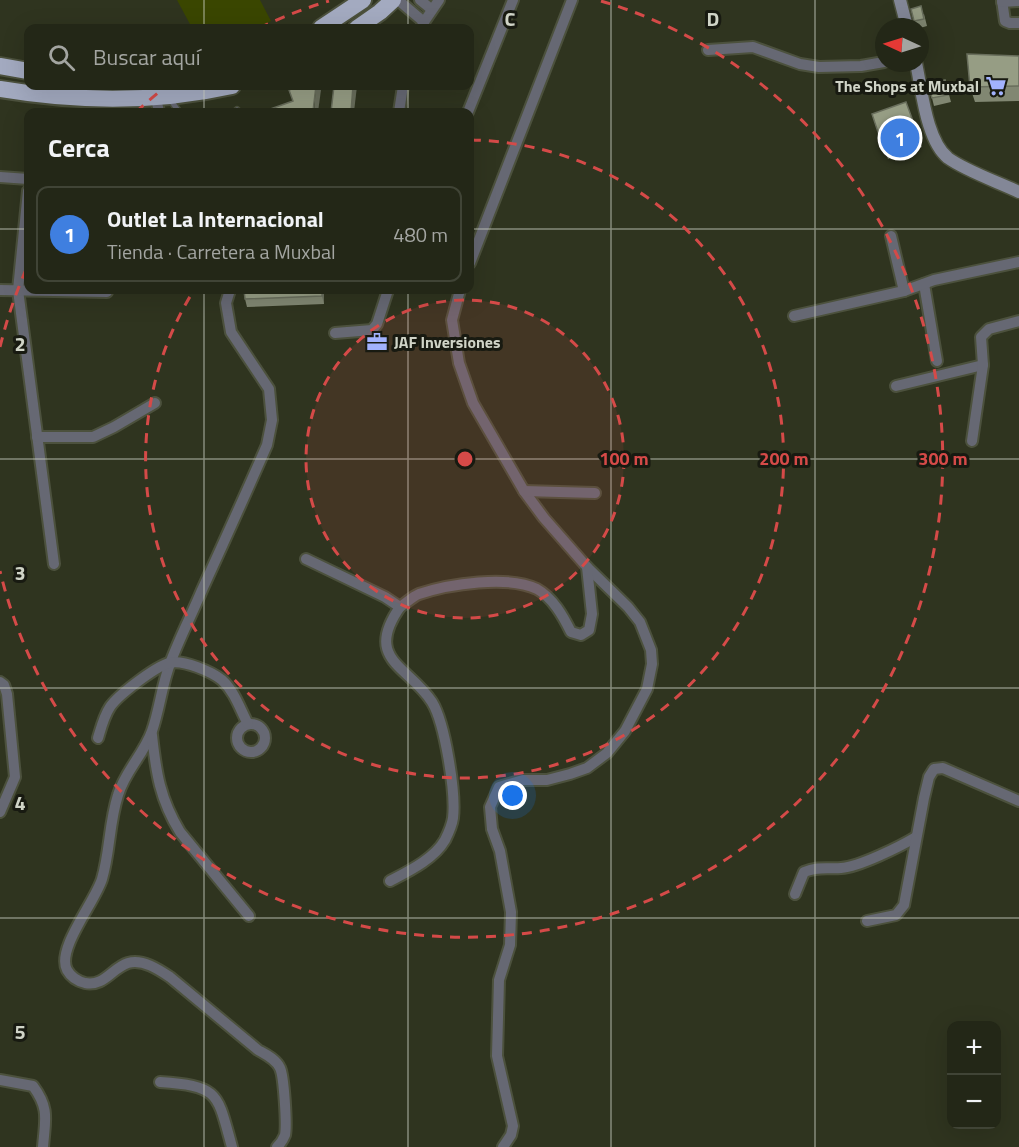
<!DOCTYPE html>
<html lang="es">
<head>
<meta charset="utf-8">
<style>
	body { margin:0; font-family:"Titillium Web",sans-serif; background:#2b2f20; color:#f1f3f6 }
	.controls { position:absolute; right:18px; bottom:18px; display:grid; overflow:hidden; border-radius:12px; box-shadow:0 6px 24px #0002 }
	.controls button { width:54px; height:54px; display:grid; place-items:center; padding:0; border:0; border-bottom:2px solid #404436; background:#232717; color:#f1f3f6; font:30px sans-serif }
	.compass { position:absolute; left:875px; top:18px; width:54px; height:54px; border-radius:50%; background:#232717; box-shadow:0 6px 24px #0002; rotate:274deg }
	.you { position:absolute; left:513px; top:796px; width:21px; height:21px; margin:-15px; border:4px solid #fff; border-radius:50%; background:#1a73e8; box-shadow:0 0 0 9px #1a73e833 }
	.badge { display:grid; place-items:center; width:39px; height:39px; border-radius:50%; background:#db2777; color:#fff; font-size:20px; font-weight:700 }
	.pin { position:absolute; translate:-50% -50%; border:3px solid #fff; box-shadow:0 2px 6px #0006 }
	.list { margin:0; padding:0; list-style:none }
	h2 { display:flex; justify-content:space-between; align-items:center; height:78px; margin:0; padding:0 24px; font-size:26px }
	h2 small { font-size:20px; font-weight:400; color:#a3a5a1 }
	.list li { display:grid; grid-template-columns:39px 1fr auto; gap:18px; align-items:center; box-sizing:border-box; height:96px; margin:0 12px 12px; padding:0 12px; border:2px solid #404436; border-radius:12px }
	.list b { display:block; font-size:22px; white-space:nowrap }
	.list p { margin:0; font-size:20px; white-space:nowrap; color:#a3a5a1 }
	.list em { font-size:20px; font-style:normal; color:#a3a5a1 }
	.icon { flex:none; width:33px; height:33px; fill:none; stroke:currentColor; stroke-width:2; stroke-linecap:round; stroke-linejoin:round }
	.map { position:relative; flex:none; width:1019px; height:1147px; overflow:hidden }
	.search { position:absolute; background:#232717; box-shadow:0 6px 24px #0002; left:24px; top:24px; width:450px; height:66px; display:flex; align-items:center; gap:15px; box-sizing:border-box; padding:0 21px; border-radius:12px; color:#a3a5a1; font-size:22px }
	.panel { position:absolute; background:#232717; box-shadow:0 6px 24px #0002; left:24px; top:108px; width:450px; height:186px; border-radius:12px }
	.map>svg:first-child { display:block }
	.grass { fill:#3a4600 }
	.lines { fill:none; stroke-linecap:round; stroke-linejoin:round }
	.service-casing { stroke:#4c513d; stroke-width:8 }
	.minor-casing { stroke:#4c513d; stroke-width:14 }
	.secondary-casing { stroke:#4c513d; stroke-width:15 }
	.trunk-casing { stroke:#4c513d; stroke-width:20 }
	.service { stroke:#666873; stroke-width:5 }
	.minor { stroke:#666873; stroke-width:10 }
	.secondary { stroke:#838797; stroke-width:12 }
	.trunk { stroke:#a3aac0; stroke-width:16 }
	.wall { fill:#818772 }
	.shaded-wall { fill:#696e5c }
	.building { fill:#969d84; stroke:#696e5c; stroke-width:1.5 }
	.grid { fill:none; stroke:#d0d4c7; stroke-width:1.5; stroke-opacity:0.55 }
	.ring { fill:none; stroke:#d54a48; stroke-width:3; stroke-dasharray:10 8 }
	.labels { text-anchor:middle; dominant-baseline:central; stroke-width:6; stroke-linejoin:round; paint-order:stroke }
	.poi-label { font-size:16px; font-weight:bold; fill:#d0d4c7; stroke:#181a11; text-anchor:end }
	.grid-label { font-size:20px; text-anchor:middle; font-weight:bold; fill:#d0d4c7; stroke:#181a11; stroke-width:6; stroke-linejoin:round; paint-order:stroke }
	.centre { fill:#d54a48; stroke:#181a11; stroke-width:3 }
	.ring-label { font-size:18px; text-anchor:middle; font-weight:bold; fill:#d54a48; stroke:#181a11; stroke-width:6; stroke-linejoin:round; paint-order:stroke }
</style>
</head>
<body>
<div class="map">
<svg width="1019" height="1147" viewBox="0 0 1019 1147">
	<rect width="100%" height="100%" fill="#2f341f"/>
	<polygon class="grass" points="177,0 260,0 271,21 258,28 192,28"/>
	<g class="lines">
		<g class="service-casing">
			<g id="service">
				<polyline points="170,99 179,112"/>
				<polyline points="237,110 239,112"/>
			</g>
		</g>
		<g class="minor-casing">
			<g id="minor">
				<polyline points="398,0 424,22"/>
				<polyline points="420,0 431,9"/>
				<polyline points="1002,0 1005,21 1010,23 1019,23"/>
				<polyline points="1002,2 1019,1"/>
				<polyline points="421,28 424,22 439,0"/>
				<polyline points="708,50 753,47 800,64 819,67 861,66 884,62"/>
				<polyline points="156,98 159,112"/>
				<polyline points="399,112 403,86"/>
				<polyline points="468,112 513,0"/>
				<polyline points="0,177 28,179"/>
				<polyline points="28,191 18,290 54,564"/>
				<polyline points="891,236 904,291"/>
				<polyline points="470,263 572,0"/>
				<polyline points="924,284 937,361"/>
				<polyline points="0,290 107,292"/>
				<path d="M230 290 226 303 231 332 269 389 272 420 267 445C246 493 224 542 202 590 192 614 180 637 171 661 162 683 160 708 152 731 144 754 125 771 118 795 109 823 110 852 102 879 95 902 56 949 67 970 71 977 77 981 85 983 104 987 112 968 128 963 143 959 158 969 170 977L258 1050C265 1054 276 1059 280 1068 284 1076 287 1125 285 1135 283 1140 281 1143 277 1147"/>
				<polyline points="460,290 452,320 459,363 473,403 524,491 544,518 587,567 628,607 640,622 651,650 652,664 647,689 625,731 607,753 587,768 570,774 547,780 523,780 499,787 490,807 492,829 500,851 511,912 510,945 499,980 497,1056 513,1126 511,1135 503,1147"/>
				<polyline points="794,316 904,291 934,280 1019,262"/>
				<polyline points="335,333 372,330 377,324 388,290"/>
				<polyline points="896,386 983,365"/>
				<polyline points="37,437 93,437 114,427 155,403"/>
				<polyline points="972,441 983,365 981,337 989,329 1019,321"/>
				<polyline points="524,491 595,493"/>
				<path d="M306 559 385 597 400 607C406 603 412 597 419 594 449 584 508 575 537 589 553 598 563 616 571 632L581 635 589 630 592 614 587 567"/>
				<polyline points="0,682 4,685 7,694 15,777 0,812"/>
				<circle cx="251" cy="738" r="14"/>
				<path d="M152 735C156 773 160 799 180 832L249 916"/>
				<path d="M98 738C101 728 104 716 110 707 118 695 155 667 169 663 183 659 212 672 222 680 235 692 240 709 248 724"/>
				<path d="M390 881C409 871 434 859 445 840 448 834 452 825 453 818 456 793 445 723 432 702 409 666 363 660 400 607"/>
				<path d="M795 894 804 872C818 866 828 869 841 868 859 867 901 846 916 837"/>
				<polyline points="867,921 896,915 904,905 924,798 929,777 934,769 943,768 1019,801"/>
				<path d="M0 1080 33 1086C50 1109 45 1120 43 1147"/>
				<path d="M160 1082C220 1086 217 1093 232 1147"/>
			</g>
		</g>
		<g class="secondary-casing">
			<g id="secondary">
				<polyline points="900,0 907,27"/>
				<path d="M916 63C922 90 926 140 948 158 966 171 998 182 1019 192"/>
			</g>
		</g>
		<g class="trunk-casing">
			<g id="trunk">
				<polyline points="321,28 363,0"/>
				<polyline points="357,28 380,12 393,0"/>
				<polyline points="0,66 28,71"/>
				<path d="M0 89C77 102 156 103 232 86"/>
			</g>
		</g>
		<use href="#service" class="service"/>
		<use href="#minor" class="minor"/>
		<use href="#secondary" class="secondary"/>
		<use href="#trunk" class="trunk"/>
	</g>
	<g class="wall">
		<polygon points="924,14 927,26 920,28 920,27 916,27 914,21"/>
		<polygon points="1019,56 1019,101 975,102 970,87"/>
		<polygon points="945,80 951,102 934,106 932,98"/>
		<polygon points="906,102 922,147 888,159 872,114"/>
		<polygon points="324,290 324,304 247,307 245,299"/>
	</g>
	<g class="shaded-wall">
		<polygon points="316,86 319,86 321,90 318,112 314,112"/>
		<polygon points="353,86 357,86 354,112 351,112"/>
		<polygon points="322,290 324,290 324,304 322,296"/>
	</g>
	<g class="building">
		<polygon points="921,6 924,19 914,21 911,9"/>
		<polygon points="967,54 1019,56 1019,86 970,87"/>
		<polygon points="945,80 948,95 932,98 928,84"/>
		<polygon points="300,86 316,86 313,111 310,112 262,112 293,101 289,90"/>
		<polygon points="334,86 353,86 351,112 331,112"/>
		<polygon points="906,102 917,132 882,144 872,114"/>
		<polygon points="244,290 322,290 322,296 245,299"/>
	</g>
	<path class="grid" d="M204 0V28M408 0V28M611 0V1147M815 0V1147M204 86V112M408 86V112M0 229H28M470 229H1019M204 290V1147M408 290V1147M0 459H1019M0 688H1019M0 918H1019"/>
	<circle cx="465" cy="459" r="159" fill="#d54a48" fill-opacity=".12"/>
	<g class="ring">
		<circle cx="465" cy="459" r="159"/>
		<path d="M471 140A319 319 0 1 1 194 290"/>
		<path d="M0 347A478 478 0 0 1 28 265M136 112A478 478 0 0 1 164 88M259 28A478 478 0 0 1 329 1M601 1A478 478 0 1 1 0 571"/>
	</g>
	<defs>
		<g id="supermarket-bare" transform="scale(1.62)"><path d="M-6-5.5h2.5l.6 2H6L4.5 2H-2.5L-4.4-4H-6ZM-1.5 3.2a1.3 1.3 0 1 0 .1 0ZM3 3.2a1.3 1.3 0 1 0 .1 0Z" fill="#a2b2fd" stroke="#181a11" stroke-width="2.5" paint-order="stroke"/></g>
		<g id="office-bare" transform="scale(1.62)"><path d="M-6-3h4V-5.5h4V-3h4V5H-6ZM-1-4.5V-3h2v-1.5ZM-6 0V1H6V0Z" fill="#a2b2fd" stroke="#181a11" stroke-width="2.5" paint-order="stroke"/></g>
	</defs>
	<g fill-rule="evenodd">
		<use href="#supermarket-bare" x="996" y="86"/>
		<use href="#office-bare" x="377" y="342"/>
	</g>
	<g class="labels">
		<g class="poi-label">
			<text x="979" y="86">The Shops at Muxbal</text>
			<text x="394" y="342" text-anchor="start">JAF Inversiones</text>
		</g>
	</g>
	<g class="grid-label">
		<text x="510" y="26">C</text>
		<text x="713" y="26">D</text>
		<text x="20" y="351">2</text>
		<text x="20" y="580">3</text>
		<text x="20" y="810">4</text>
		<text x="20" y="1039">5</text>
	</g>
	<circle cx="465" cy="459" r="9" class="centre"/>
	<g class="ring-label">
		<text x="624" y="465">100 m</text>
		<text x="784" y="465">200 m</text>
		<text x="943" y="465">300 m</text>
	</g>
</svg>
<div class="controls">
<button>+</button>
<button>−</button>
</div>
<svg class="compass" viewBox="-18 -18 36 36"><path d="M0-13l5 13h-10z" fill="#e53935"/><path d="M0 13l5-13h-10z" fill="#a3a5a1"/></svg>
<div class="you"></div>
<div class="pin badge" style="left:900px;top:138px;background:#3f7fe0">1</div>
<div class="search"><svg class="icon" aria-label="search" viewBox="0 0 24 24"><circle cx="10" cy="10" r="6"/><path d="M15 15l6 6"/></svg>Buscar aquí</div>
<section class="panel">
<h2>Cerca<small></small></h2>
<ul class="list">
<li><span class="badge" style="background:#3f7fe0">1</span><div><b>Outlet La Internacional</b><p>Tienda · Carretera a Muxbal</p></div><em>480 m</em></li>
</ul>
</section>
</div>
</body>
</html>
